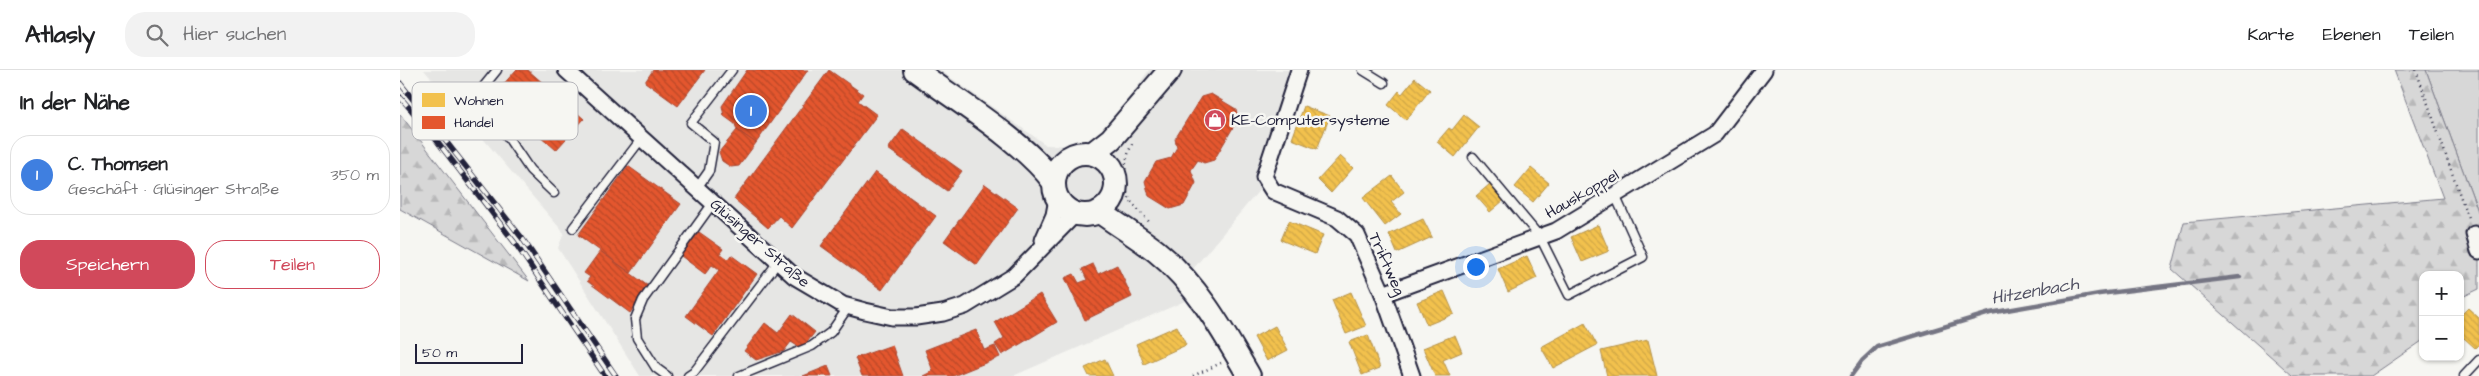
<!DOCTYPE html>
<html lang="de">
<head>
<meta charset="utf-8">
<style>
	body { margin:0; font-family:"Architects Daughter",sans-serif; background:#f2f2f2; color:#202124 }
	.controls { position:absolute; right:15px; bottom:15px; display:grid; overflow:hidden; border-radius:10px; box-shadow:0 1px 4px #0004 }
	.controls button { width:45px; height:45px; display:grid; place-items:center; padding:0; border:0; border-bottom:1px solid #e0e0e0; background:#fff; color:#202124; font:25px sans-serif }
	.scale { position:absolute; left:15px; bottom:12px; width:108px; box-sizing:border-box; padding-left:5px; border:2px solid #22223b; border-top:0; font-size:14px; line-height:18px; white-space:nowrap; color:#22223b; -webkit-text-stroke:4px #f6f6f2; paint-order:stroke }
	.you { position:absolute; left:1075px; top:196px; width:18px; height:18px; margin:-12px; border:4px solid #fff; border-radius:50%; background:#1a73e8; box-shadow:0 0 0 8px #1a73e833 }
	.badge { display:grid; place-items:center; width:32px; height:32px; border-radius:50%; background:#d1495b; color:#fff; font-size:16px; font-weight:700 }
	.pin { position:absolute; translate:-50% -50%; border:2px solid #fff; box-shadow:0 1px 5px #0006 }
	.list { margin:0; padding:0; list-style:none }
	h2 { display:flex; justify-content:space-between; align-items:center; height:65px; margin:0; padding:0 20px; font-size:21px }
	h2 small { font-size:16px; font-weight:400; color:#757577 }
	.list li { display:grid; grid-template-columns:32px 1fr auto; gap:15px; align-items:center; box-sizing:border-box; height:80px; margin:0 10px 10px; padding:0 10px; border:1px solid #e0e0e0; border-radius:20px }
	.list b { display:block; font-size:19px; white-space:nowrap }
	.list p { margin:0; font-size:16px; white-space:nowrap; color:#757577 }
	.list em { font-size:16px; font-style:normal; color:#757577 }
	.actions { display:flex; gap:10px; padding:15px 20px }
	.actions a { flex:1; padding:11px 0; border:1px solid #d1495b; border-radius:20px; text-align:center; font-size:18px; color:#d1495b }
	.actions .main { background:#d1495b; color:#fff }
	.icon { flex:none; width:28px; height:28px; fill:none; stroke:currentColor; stroke-width:2; stroke-linecap:round; stroke-linejoin:round }
	.map { position:relative; flex:none; width:2079px; height:306px; overflow:hidden }
	header { display:flex; align-items:center; gap:30px; box-sizing:border-box; height:70px; padding:0 25px; background:#fff; border-bottom:1px solid #e0e0e0 }
	header strong { font-size:24px }
	nav { display:flex; gap:28px; margin-inline-start:auto; font-size:18px }
	.search { width:350px; height:45px; background:#f2f2f2; display:flex; align-items:center; gap:12px; box-sizing:border-box; padding:0 18px; border-radius:20px; color:#757577; font-size:19px }
	main { display:flex }
	aside { flex:1; background:#fff }
	.map>svg:first-child { display:block }
	.built { fill:#e6e6e4 }
	.grass { fill:#d7d7d7; stroke:#7c7c89 }
	.forest { fill:url(#forest-firs); stroke:#7c7c89 }
	.homes { fill:url(#homes-back-hatch); stroke:#b49148 }
	.shops { fill:url(#shops-back-hatch); stroke:#aa4732 }
	.lines { fill:none; stroke-linecap:round; stroke-linejoin:round }
	.stream { stroke:#757583; stroke-width:4.5 }
	.lane-casing { stroke:#22223b; stroke-width:11 }
	.street-casing { stroke:#22223b; stroke-width:19 }
	.secondary-casing { stroke:#22223b; stroke-width:26 }
	.path { stroke:#22223b; stroke-width:2.5; stroke-dasharray:1 4; stroke-linecap:butt }
	.lane { stroke:#f6f6f2; stroke-width:8 }
	.street { stroke:#f6f6f2; stroke-width:15 }
	.secondary { stroke:#f6f6f2; stroke-width:22 }
	.rail-casing { stroke:#22223b; stroke-width:5.5 }
	.rail { stroke:#f6f6f2; stroke-width:4; stroke-dasharray:11; stroke-linecap:butt }
	.labels { text-anchor:middle; dominant-baseline:central; stroke-width:5; stroke-linejoin:round; paint-order:stroke }
	.poi-label { font-size:16px; fill:#22223b; stroke:#f6f6f2; text-anchor:start }
	.street-label { font-size:16px; fill:#22223b; stroke:#f6f6f2 }
	.water-label { font-size:18px; font-style:italic; fill:#535365; stroke:#f6f6f2 }
	.key { fill:#f6f6f2; stroke:#b6b6bb; stroke-width:1 }
	.key-label { font-size:14px; fill:#22223b }
</style>
</head>
<body>
<header>
<strong>Atlasly</strong>
<div class="search"><svg class="icon" aria-label="search" viewBox="0 0 24 24"><circle cx="10" cy="10" r="6"/><path d="M15 15l6 6"/></svg>Hier suchen</div>
<nav><a>Karte</a><a>Ebenen</a><a>Teilen</a></nav>
</header>
<main>
<aside>
<h2>In der Nähe<small></small></h2>
<ul class="list">
<li><span class="badge" style="background:#3f7fe0">1</span><div><b>C. Thomsen</b><p>Geschäft · Glüsinger Straße</p></div><em>350 m</em></li>
</ul>
<div class="actions"><a class="main">Speichern</a><a>Teilen</a></div>
</aside>
<div class="map">
<svg width="2079" height="306" viewBox="0 0 2079 306">
	<defs>
		<pattern id="forest-firs" width="22" height="20" patternUnits="userSpaceOnUse" patternTransform="scale(1.25)"><rect width="22" height="20" fill="#d7d7d7"/><path d="M5 1l3.5 6h-7zM16 11l3.5 6h-7z" fill="#b8b8b9"/></pattern>
		<pattern id="homes-back-hatch" width="6" height="6" patternUnits="userSpaceOnUse" patternTransform="scale(1.25)"><rect width="6" height="6" fill="#f2c14e"/><path d="M-1 5l2 2M0 0l6 6M5-1l2 2" fill="none" stroke="#cfa645"/></pattern>
		<pattern id="shops-back-hatch" width="6" height="6" patternUnits="userSpaceOnUse" patternTransform="scale(1.25)"><rect width="6" height="6" fill="#e4572e"/><path d="M-1 5l2 2M0 0l6 6M5-1l2 2" fill="none" stroke="#b84828"/></pattern>
	</defs>
	<rect width="100%" height="100%" fill="#f6f6f2"/>
	<filter id="ink" filterUnits="userSpaceOnUse"><feTurbulence type="fractalNoise" baseFrequency=".02" numOctaves="2"/><feDisplacementMap in="SourceGraphic" scale="10" xChannelSelector="R" yChannelSelector="G"/><feConvolveMatrix kernelMatrix="1 2 1 2 8 2 1 2 1" color-interpolation-filters="sRGB"/></filter>
	<g filter="url(#ink)">
		<polygon class="built" points="24,0 540,0 646,75 674,76 702,65 749,0 907,0 871,106 793,199 805,214 785,231 613,306 240,306 158,178 164,163"/>
		<polygon class="grass" points="2026,0 2079,0 2079,144"/>
		<g class="forest">
			<polygon points="1994,0 2026,0 2079,144 2079,219 2060,228 2060,205 2023,205 2022,271 1971,306 1893,306 1772,199 1784,152 2043,128"/>
			<polygon points="0,44 129,211 0,139"/>
		</g>
		<g class="homes">
			<polygon points="1015,8 1030,20 1006,50 988,35 999,21 1002,24"/>
			<polygon points="904,36 930,46 917,79 892,69"/>
			<polygon points="1064,45 1079,57 1055,87 1037,72 1049,58 1052,60"/>
			<polygon points="940,86 953,98 931,123 918,110"/>
			<polygon points="1131,98 1149,113 1133,132 1115,117"/>
			<polygon points="992,106 1004,122 991,132 1001,144 985,156 963,128"/>
			<polygon points="1090,114 1104,130 1090,142 1076,126"/>
			<polygon points="1023,149 1032,167 997,183 989,164"/>
			<polygon points="889,151 923,165 915,184 881,170"/>
			<polygon points="1198,155 1209,181 1182,192 1171,167"/>
			<polygon points="1127,186 1137,208 1108,222 1098,199"/>
			<polygon points="1044,221 1054,244 1027,255 1017,232"/>
			<polygon points="951,222 966,256 946,264 932,230"/>
			<polygon points="2068,238 2079,248 2079,274 2075,278 2064,268 2060,273 2060,246"/>
			<polygon points="1185,253 1197,275 1153,298 1141,277"/>
			<polygon points="777,256 786,275 744,294 736,274"/>
			<polygon points="875,256 888,280 867,291 854,267"/>
			<polygon points="968,265 980,298 962,305 949,272"/>
			<polygon points="1055,265 1062,282 1043,290 1050,306 1035,306 1023,278"/>
			<polygon points="1248,270 1257,306 1207,306 1201,281"/>
			<polygon points="705,289 713,306 689,306 685,298"/>
		</g>
		<g class="shops">
			<polygon points="116,0 128,0 184,49 156,80 94,25"/>
			<polygon points="253,0 305,0 278,36 245,12"/>
			<polygon points="347,0 408,0 356,73 337,60 335,54 324,46 322,36"/>
			<polygon points="429,0 463,24 458,31 477,45 392,158 379,146 368,158 334,129"/>
			<polygon points="811,24 836,39 838,49 814,90 804,93 798,90 791,100 796,113 784,135 770,139 749,126 745,111 756,92 771,88 777,77 775,69 801,27"/>
			<polygon points="503,59 562,101 547,121 488,79"/>
			<polygon points="337,60 356,73 339,96 331,97 322,91 319,82"/>
			<polygon points="228,96 281,134 231,203 178,165"/>
			<polygon points="475,102 536,146 482,220 421,176"/>
			<polygon points="585,114 618,138 577,195 544,171"/>
			<polygon points="299,162 323,179 320,183 328,189 331,185 357,204 313,266 286,246 319,200 312,195 305,204 281,186"/>
			<polygon points="200,181 248,216 230,243 187,211 190,207 184,203"/>
			<polygon points="693,194 698,204 717,195 732,227 685,250 665,208 674,204 679,213 687,210 682,199"/>
			<polygon points="640,224 657,252 602,285 595,274 604,268 595,252"/>
			<polygon points="392,244 415,262 404,276 399,277 391,272 384,281 356,290 344,281 365,253 378,263"/>
			<polygon points="576,260 584,280 595,276 600,287 553,306 523,306 533,301 525,280"/>
			<polygon points="492,275 503,306 462,306 455,288"/>
			<polygon points="428,296 432,306 403,306"/>
		</g>
		<g class="lines">
			<polyline class="stream" points="1451,306 1462,291 1477,277 1590,243 1699,224 1840,207"/>
			<g class="lane-casing">
				<g id="lane">
					<polyline points="97,0 84,16 82,29 130,100 154,123"/>
					<polyline points="963,0 984,13"/>
					<polyline points="1073,87 1140,167 1169,225 1243,187 1215,125"/>
					<polyline points="297,118 309,101 314,72 291,53 332,0"/>
					<polyline points="173,158 242,68"/>
					<polyline points="267,306 256,298 237,268 235,249 243,230 313,133"/>
					<polyline points="288,306 294,302 378,192"/>
					<polyline points="339,306 412,276 431,262 449,236"/>
					<polyline points="2064,306 2079,290"/>
				</g>
			</g>
			<g class="street-casing">
				<g id="street">
					<polyline points="166,0 394,206 443,235 465,241 492,247 516,247 543,243 565,236 614,206 675,144"/>
					<polyline points="899,0 864,107 873,121 937,148 957,165 983,224 1012,306"/>
					<polyline points="2074,164 2079,181"/>
					<polyline points="643,170 654,145 657,129"/>
					<polyline points="983,224 1156,161 1315,64 1364,0"/>
				</g>
			</g>
			<g class="secondary-casing">
				<g id="secondary">
					<path d="M515 0C557 31 622 70 653 111"/>
					<circle cx="685" cy="114" r="31"/>
					<polyline points="693,83 711,69 770,0"/>
					<path d="M700 142C718 155 738 167 756 181 797 214 823 261 849 306"/>
				</g>
			</g>
			<g class="path">
				<polyline points="2016,0 2069,151"/>
				<path d="M732 74C724 90 721 117 732 133 738 140 745 147 751 154"/>
				<polyline points="793,306 821,293"/>
			</g>
			<use href="#lane" class="lane"/>
			<use href="#street" class="street"/>
			<use href="#secondary" class="secondary"/>
			<g class="rail-casing">
				<g id="rail">
					<polyline points="0,13 122,168 216,306"/>
					<polyline points="0,27 31,63 115,173 205,306"/>
				</g>
			</g>
			<use href="#rail" class="rail"/>
		</g>
	</g>
	<defs>
		<g id="shop-disc" transform="scale(1.125)"><circle r="9.5" fill="#d1495b" stroke="#f6f6f2"/><path d="M-5-2.5h2.3a2.7 3.5 0 0 1 5.4 0H5L5.5 6h-11ZM-1.5-2.5h3a1.5 2.3 0 0 0-3 0Z" fill="#fff"/></g>
	</defs>
	<g fill-rule="evenodd">
		<use href="#shop-disc" x="815" y="50"/>
	</g>
	<g class="labels">
		<g class="poi-label">
			<text x="831" y="50">KE-Computersysteme</text>
		</g>
		<g class="street-label">
			<text transform="translate(1182 124) rotate(-30)">Hauskoppel</text>
			<text transform="translate(360 173) rotate(41)">Glüsinger Straße</text>
			<text transform="translate(987 194) rotate(66)">Triftweg</text>
		</g>
		<g class="water-label">
			<text transform="translate(1635 221) rotate(-10)">Hitzenbach</text>
		</g>
	</g>
	<rect x="12" y="12" width="166" height="58" rx="8" class="key"/>
	<rect x="22" y="23" width="23" height="14" fill="#f2c14e"/>
	<rect x="22" y="46" width="23" height="13" fill="#e4572e"/>
	<g class="key-label">
		<text x="54" y="35">Wohnen</text>
		<text x="54" y="57">Handel</text>
	</g>
</svg>
<div class="controls">
<button>+</button>
<button>−</button>
</div>
<div class="scale">50 m</div>
<div class="you"></div>
<div class="pin badge" style="left:351px;top:41px;background:#3f7fe0">1</div>
</div>
</main>
</body>
</html>
